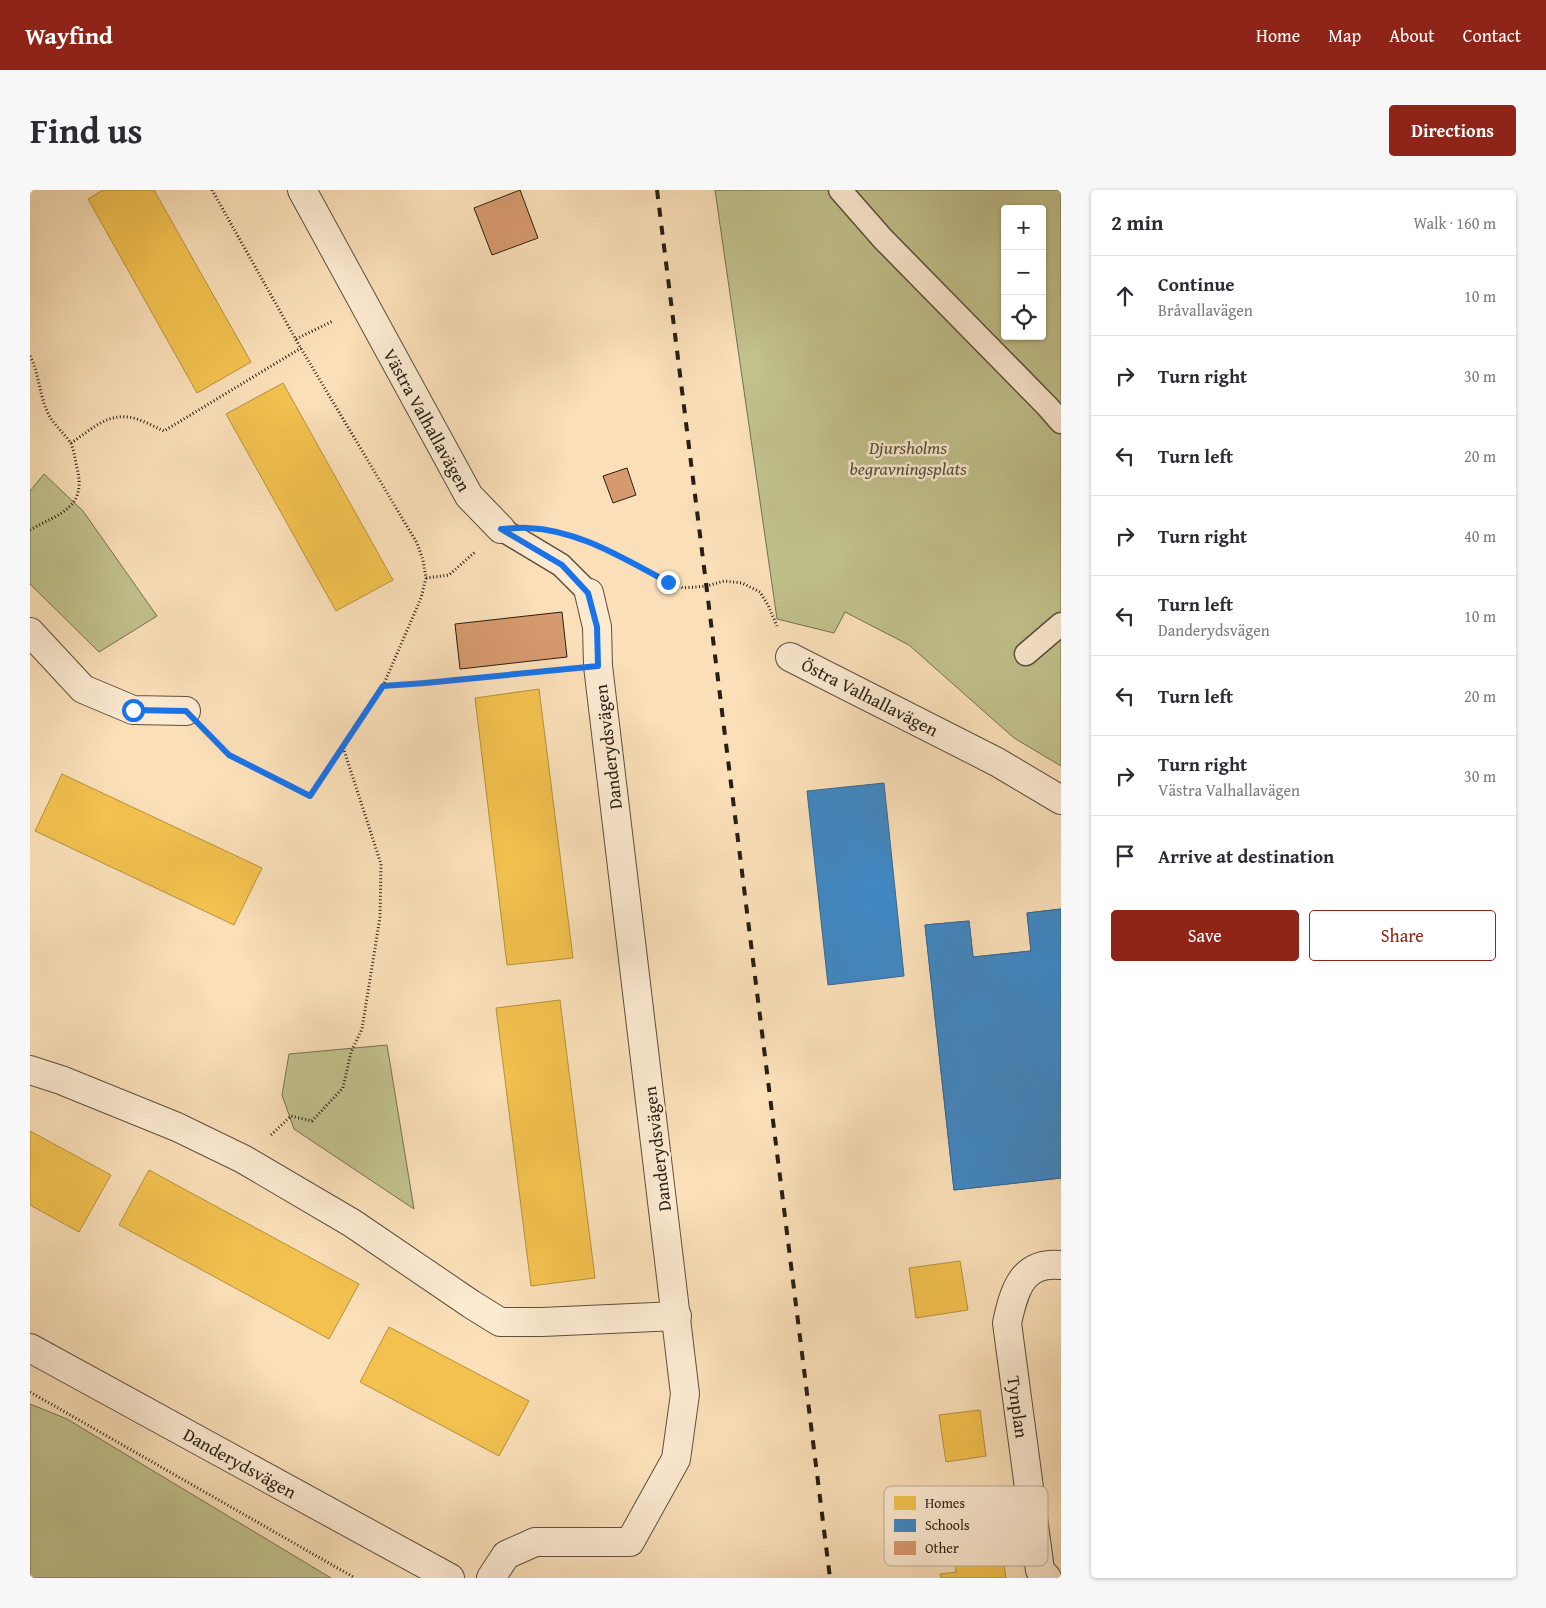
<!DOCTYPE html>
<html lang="en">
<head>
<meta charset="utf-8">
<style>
	body { margin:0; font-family:"Gentium Book Plus",serif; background:#f7f7f7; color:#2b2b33 }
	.controls { position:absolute; right:15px; top:15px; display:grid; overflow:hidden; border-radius:5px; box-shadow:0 1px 4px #0004 }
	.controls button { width:45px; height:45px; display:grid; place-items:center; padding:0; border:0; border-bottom:1px solid #e1e1e2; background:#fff; color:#2b2b33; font:25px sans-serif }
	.stop { position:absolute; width:15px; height:15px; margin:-11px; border:4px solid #1a73e8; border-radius:50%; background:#fff }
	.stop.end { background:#1a73e8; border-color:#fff; box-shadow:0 1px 5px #0008 }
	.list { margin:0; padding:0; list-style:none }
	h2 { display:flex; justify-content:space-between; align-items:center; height:65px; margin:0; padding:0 20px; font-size:21px }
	h2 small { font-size:16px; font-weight:400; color:#7c7c81 }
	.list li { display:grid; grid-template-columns:32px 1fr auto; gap:15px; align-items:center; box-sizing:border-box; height:80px; padding:0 20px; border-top:1px solid #e1e1e2 }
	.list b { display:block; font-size:19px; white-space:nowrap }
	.list p { margin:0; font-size:16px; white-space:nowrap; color:#7c7c81 }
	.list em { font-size:16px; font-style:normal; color:#7c7c81 }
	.actions { display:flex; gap:10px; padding:15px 20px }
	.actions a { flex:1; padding:11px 0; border:1px solid #8f2418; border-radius:5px; text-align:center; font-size:18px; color:#8f2418 }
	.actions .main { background:#8f2418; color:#fff }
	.icon { flex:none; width:28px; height:28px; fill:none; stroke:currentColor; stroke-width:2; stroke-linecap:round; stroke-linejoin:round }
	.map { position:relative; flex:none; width:1031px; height:1388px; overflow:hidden; border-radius:5px }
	header { display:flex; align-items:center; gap:30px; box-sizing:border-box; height:70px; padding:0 25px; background:#8f2418; color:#fff }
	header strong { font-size:24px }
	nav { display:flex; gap:28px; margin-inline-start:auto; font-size:18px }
	.intro { display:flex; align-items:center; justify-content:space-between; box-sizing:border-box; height:120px; padding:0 30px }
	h1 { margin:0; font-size:35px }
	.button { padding:12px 22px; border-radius:5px; background:#8f2418; color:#fff; font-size:18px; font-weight:700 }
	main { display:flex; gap:30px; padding:0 30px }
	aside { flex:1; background:#fff; border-radius:5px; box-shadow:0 1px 4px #0004 }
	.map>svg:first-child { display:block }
	.green { fill:#c1c18c; stroke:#747050; fill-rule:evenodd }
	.homes { fill:#f2c14e; stroke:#b5903d }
	.schools { fill:#3f88c5; stroke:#386890; fill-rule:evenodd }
	.building { fill:#d69a6e; stroke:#271f15 }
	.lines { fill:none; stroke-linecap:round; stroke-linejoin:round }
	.service-casing { stroke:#5c4f3e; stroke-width:25 }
	.minor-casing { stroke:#5c4f3e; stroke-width:30 }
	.tertiary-casing { stroke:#5c4f3e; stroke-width:30 }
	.path { stroke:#271f15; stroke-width:3; stroke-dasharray:1 2.5; stroke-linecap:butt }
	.service { stroke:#fcead1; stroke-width:22 }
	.minor { stroke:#fcead1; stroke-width:28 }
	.tertiary { stroke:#fcead1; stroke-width:28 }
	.rail { stroke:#271f15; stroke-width:4; stroke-dasharray:9 9; stroke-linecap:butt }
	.route { stroke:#1a73e8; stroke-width:6 }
	.labels { text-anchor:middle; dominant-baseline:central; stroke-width:5; stroke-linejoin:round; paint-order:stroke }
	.street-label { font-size:18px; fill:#271f15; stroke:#fcead1 }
	.park-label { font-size:18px; font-style:italic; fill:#555039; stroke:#fcead1 }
	.key { fill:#fcead1; stroke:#bcad99; stroke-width:1 }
	.key-label { font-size:14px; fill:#271f15 }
</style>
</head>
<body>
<header>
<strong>Wayfind</strong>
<nav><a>Home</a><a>Map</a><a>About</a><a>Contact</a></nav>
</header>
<div class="intro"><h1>Find us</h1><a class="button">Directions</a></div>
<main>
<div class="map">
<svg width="1031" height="1388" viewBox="0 0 1031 1388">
	<rect width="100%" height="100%" fill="#fadfb8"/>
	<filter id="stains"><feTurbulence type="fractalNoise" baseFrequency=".004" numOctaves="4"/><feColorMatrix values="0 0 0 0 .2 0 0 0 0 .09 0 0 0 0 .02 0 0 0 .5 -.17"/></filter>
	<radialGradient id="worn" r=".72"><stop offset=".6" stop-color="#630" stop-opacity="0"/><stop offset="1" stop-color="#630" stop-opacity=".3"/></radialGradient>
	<g class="green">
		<path d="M685 0H1031V576L984 548 879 455 815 422 804 443 747 429ZM975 19H1012V146H975Z"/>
		<polygon points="14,284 53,321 127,426 69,462 0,394 0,301"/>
		<polygon points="357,855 384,1019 264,939 252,905 259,864"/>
		<polygon points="0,1214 37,1229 301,1388 0,1388"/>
	</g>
	<g class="homes">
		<polygon points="73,0 124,0 221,172 167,203 58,9"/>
		<polygon points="253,193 363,390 306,421 196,224"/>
		<polygon points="509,499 543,768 477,775 445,508"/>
		<polygon points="32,584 232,678 204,735 5,641"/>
		<polygon points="530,810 565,1088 501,1096 466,818"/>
		<polygon points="0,941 81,985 49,1042 0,1015"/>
		<polygon points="119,980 329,1094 299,1149 89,1035"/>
		<polygon points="930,1071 938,1120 886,1128 879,1078"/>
		<polygon points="359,1137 499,1211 469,1266 330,1192"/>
		<polygon points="950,1220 956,1266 916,1272 909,1225"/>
		<polygon points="971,1354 976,1388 911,1388 910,1384 926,1382 923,1361"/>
	</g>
	<g class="schools">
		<polygon points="854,593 874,786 798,795 777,601"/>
		<path d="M1031 719V988L924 1000 895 735 939 731 943 767 1001 761 997 723ZM1012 844 1024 955 965 962 952 850Z"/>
		<polygon points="1031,719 1031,988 924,1000 895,735 939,731 943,767 1001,761 997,723"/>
	</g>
	<g class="building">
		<polygon points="490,0 508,48 462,65 444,18"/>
		<polygon points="597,278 606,305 583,313 573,286"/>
		<polygon points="532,422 537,467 430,479 425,434"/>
	</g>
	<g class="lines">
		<g class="service-casing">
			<g id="service">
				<polyline points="810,0 853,49 1017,216 1031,232"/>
				<polyline points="471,339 531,375 559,403"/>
				<polyline points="996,464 1031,434"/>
			</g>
		</g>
		<g class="minor-casing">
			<g id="minor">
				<polyline points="272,0 439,306 471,339"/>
				<polyline points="0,442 53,499 103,520 156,521"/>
				<polyline points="760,467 967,572 1031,610"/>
				<polyline points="0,880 31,890 147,937 213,969 322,1033 441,1114 470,1132 512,1132 647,1126"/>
				<polyline points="461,1388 476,1365 505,1352 600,1352 646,1269 655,1204 568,476 567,437 559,403"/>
				<path d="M1017 1388 1010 1380 977 1133C984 1102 991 1071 1031 1075"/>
			</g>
		</g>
		<g class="tertiary-casing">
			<polyline id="tertiary" points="0,1158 420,1388"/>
		</g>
		<g class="path">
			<polyline points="182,0 269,155 387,353 393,370 396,388 391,408 353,496"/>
			<polyline points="266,149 303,131"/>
			<path d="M0 166C9 183 9 203 17 221 22 233 32 241 40 252 44 258 45 270 47 278 57 318 30 323 0 340"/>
			<path d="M41 253C55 244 72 228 89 227 105 225 120 235 134 241L271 158"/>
			<polyline points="554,350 653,398 677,396 694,391 712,393 730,402 738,415 747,436"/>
			<polyline points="396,388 419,385 445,362"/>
			<polyline points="179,545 199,565 280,606 353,496 395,493 535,479"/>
			<polyline points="241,945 261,926 282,931 313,898 321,862 332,839 350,727 351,674 313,557"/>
			<polyline points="0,1202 325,1388"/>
		</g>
		<use href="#service" class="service"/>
		<use href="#minor" class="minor"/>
		<use href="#tertiary" class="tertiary"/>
		<polyline class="rail" points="627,0 800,1388"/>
	</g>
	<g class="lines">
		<path class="route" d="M103 520 156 521 199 565 280 606 353 496 395 493 568 476 567 437 558 403 532 375 471 339C480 339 489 337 498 338 549 340 594 369 638 392"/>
	</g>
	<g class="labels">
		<g class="street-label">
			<text transform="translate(397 230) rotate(61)">Västra Valhallavägen</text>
			<text transform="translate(840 507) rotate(27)">Östra Valhallavägen</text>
			<text transform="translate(578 557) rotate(-97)">Danderydsvägen</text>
			<text transform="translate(627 959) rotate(-97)">Danderydsvägen</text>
			<text transform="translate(988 1217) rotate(82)">Tynplan</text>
			<text transform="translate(210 1273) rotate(29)">Danderydsvägen</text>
		</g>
		<g class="park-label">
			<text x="878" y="257">Djursholms<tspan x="878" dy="21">begravningsplats</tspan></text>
		</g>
	</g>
	<rect x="854" y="1296" width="164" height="80" rx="8" class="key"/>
	<rect x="864" y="1306" width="22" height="14" fill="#f2c14e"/>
	<rect x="864" y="1329" width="22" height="13" fill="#3f88c5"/>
	<rect x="864" y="1351" width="22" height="14" fill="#d69a6e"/>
	<g class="key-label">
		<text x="895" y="1318">Homes</text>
		<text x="895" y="1340">Schools</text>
		<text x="895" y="1363">Other</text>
	</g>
	<rect width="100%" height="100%" filter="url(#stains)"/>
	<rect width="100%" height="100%" fill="url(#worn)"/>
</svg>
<div class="controls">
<button>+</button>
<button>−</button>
<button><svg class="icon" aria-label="locate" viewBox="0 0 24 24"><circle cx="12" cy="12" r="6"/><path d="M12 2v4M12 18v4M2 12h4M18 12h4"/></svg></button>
</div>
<div class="stop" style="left:103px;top:520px"></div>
<div class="stop end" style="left:638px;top:392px"></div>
</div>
<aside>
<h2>2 min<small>Walk · 160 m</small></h2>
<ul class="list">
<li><svg class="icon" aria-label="ahead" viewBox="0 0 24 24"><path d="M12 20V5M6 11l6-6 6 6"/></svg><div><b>Continue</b><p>Bråvallavägen</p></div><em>10 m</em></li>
<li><svg class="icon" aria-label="right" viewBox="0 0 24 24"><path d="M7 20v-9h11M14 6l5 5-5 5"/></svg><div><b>Turn right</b></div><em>30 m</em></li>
<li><svg class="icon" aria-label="left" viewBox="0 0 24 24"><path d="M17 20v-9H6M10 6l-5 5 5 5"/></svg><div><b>Turn left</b></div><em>20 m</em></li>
<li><svg class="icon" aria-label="right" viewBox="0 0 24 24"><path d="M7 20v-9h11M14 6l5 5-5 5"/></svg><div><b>Turn right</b></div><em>40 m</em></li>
<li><svg class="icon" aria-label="left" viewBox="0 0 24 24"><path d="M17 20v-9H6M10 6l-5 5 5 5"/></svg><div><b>Turn left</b><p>Danderydsvägen</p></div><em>10 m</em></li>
<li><svg class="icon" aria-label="left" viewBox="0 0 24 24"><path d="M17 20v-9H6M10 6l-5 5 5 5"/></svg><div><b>Turn left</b></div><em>20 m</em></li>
<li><svg class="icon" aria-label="right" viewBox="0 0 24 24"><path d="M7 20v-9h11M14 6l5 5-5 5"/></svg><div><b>Turn right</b><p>Västra Valhallavägen</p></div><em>30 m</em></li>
<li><svg class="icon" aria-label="arrive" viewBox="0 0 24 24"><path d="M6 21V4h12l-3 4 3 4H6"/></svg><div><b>Arrive at destination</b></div></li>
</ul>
<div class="actions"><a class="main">Save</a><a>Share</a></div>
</aside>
</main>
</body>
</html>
